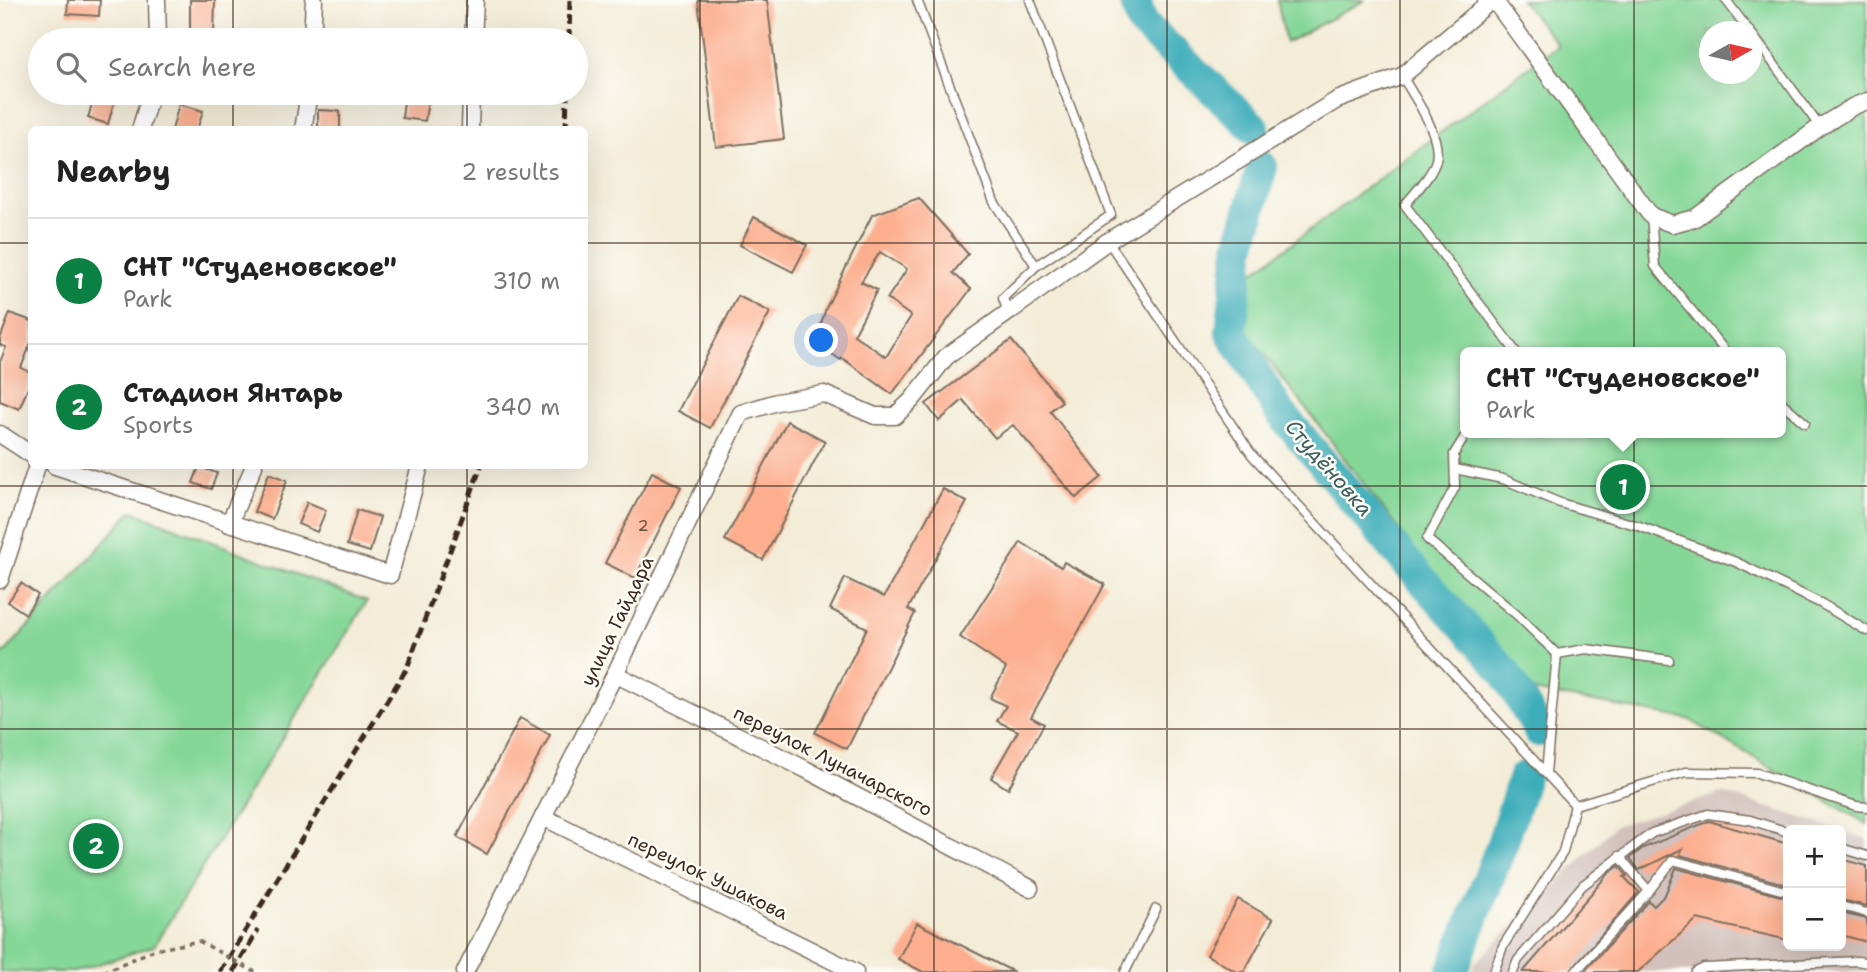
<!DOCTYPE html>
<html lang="en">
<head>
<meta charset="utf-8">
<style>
	body { margin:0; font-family:"Shantell Sans",sans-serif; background:#f6f6f6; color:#222 }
	.controls { position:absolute; right:21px; bottom:21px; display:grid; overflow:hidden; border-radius:10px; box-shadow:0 7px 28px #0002 }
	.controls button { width:63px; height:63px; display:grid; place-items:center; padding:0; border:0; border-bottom:2px solid #e0e0e0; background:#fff; color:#222; font:35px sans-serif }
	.compass { position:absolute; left:1699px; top:21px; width:63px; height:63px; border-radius:50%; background:#fff; box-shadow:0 7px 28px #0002; rotate:82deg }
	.you { position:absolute; left:822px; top:341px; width:24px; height:24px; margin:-18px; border:5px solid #fff; border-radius:50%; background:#1a73e8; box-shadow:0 0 0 10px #1a73e833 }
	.badge { display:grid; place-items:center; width:46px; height:46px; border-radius:50%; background:#0b8043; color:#fff; font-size:23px; font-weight:700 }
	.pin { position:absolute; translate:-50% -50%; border:4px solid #fff; box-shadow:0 2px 7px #0006 }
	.popup { position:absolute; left:1460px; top:347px; width:326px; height:91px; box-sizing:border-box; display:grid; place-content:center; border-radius:10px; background:#fff; filter:drop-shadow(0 2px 5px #0005); font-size:23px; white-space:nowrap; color:#767676 }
	.popup b { font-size:26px; color:#222 }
	.popup::after { content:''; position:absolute; left:50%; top:100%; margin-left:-14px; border:14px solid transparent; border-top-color:#fff }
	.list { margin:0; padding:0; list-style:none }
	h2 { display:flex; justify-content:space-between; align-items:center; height:91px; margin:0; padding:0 28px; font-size:30px }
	h2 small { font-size:23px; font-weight:400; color:#767676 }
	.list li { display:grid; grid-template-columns:46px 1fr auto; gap:21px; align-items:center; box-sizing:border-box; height:126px; padding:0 28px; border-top:2px solid #e0e0e0 }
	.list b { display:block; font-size:26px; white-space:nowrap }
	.list p { margin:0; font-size:23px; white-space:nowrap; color:#767676 }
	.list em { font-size:23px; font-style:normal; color:#767676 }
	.icon { flex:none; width:38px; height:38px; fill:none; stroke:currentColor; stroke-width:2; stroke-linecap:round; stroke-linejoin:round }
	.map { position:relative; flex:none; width:1867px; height:972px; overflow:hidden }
	.search { position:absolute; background:#fff; box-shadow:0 7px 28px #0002; left:28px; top:28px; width:560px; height:77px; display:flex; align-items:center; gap:18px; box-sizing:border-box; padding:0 24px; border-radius:38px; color:#767676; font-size:26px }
	.panel { position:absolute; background:#fff; box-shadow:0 7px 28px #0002; left:28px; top:126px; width:560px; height:343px; border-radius:10px }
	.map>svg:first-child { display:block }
	.industrial { fill:#d1c0bc }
	.green { fill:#85d798; stroke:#60805b; stroke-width:2; fill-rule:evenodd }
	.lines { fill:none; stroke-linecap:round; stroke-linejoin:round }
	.river { stroke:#3dadba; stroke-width:32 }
	.building { fill:#fcae8e; fill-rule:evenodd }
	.service-casing { stroke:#7b6e5f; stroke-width:11 }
	.minor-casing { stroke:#7b6e5f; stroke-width:19 }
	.path { stroke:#7b6e5f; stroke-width:3.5; stroke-dasharray:5 5; stroke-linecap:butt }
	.service { stroke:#fff; stroke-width:8 }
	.minor { stroke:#fff; stroke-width:16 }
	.rail { stroke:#3b2a1e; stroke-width:5; stroke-dasharray:10 5; stroke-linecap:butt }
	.path-bridge { stroke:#7b6e5f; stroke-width:3.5; stroke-dasharray:5 5; stroke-linecap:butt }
	.grid { fill:none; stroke:#3b2a1e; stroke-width:2; stroke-opacity:0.55 }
	.labels { text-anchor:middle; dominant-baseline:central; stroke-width:5; stroke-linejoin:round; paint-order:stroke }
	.number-label { font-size:16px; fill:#6b4b3a }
	.street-label { font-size:19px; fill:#3b2a1e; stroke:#fdfcf7 }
	.water-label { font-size:21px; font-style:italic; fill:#3c5e5c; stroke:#fdfcf7 }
</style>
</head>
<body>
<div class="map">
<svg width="1867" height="972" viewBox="0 0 1867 972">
	<rect width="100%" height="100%" fill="#fdfcf7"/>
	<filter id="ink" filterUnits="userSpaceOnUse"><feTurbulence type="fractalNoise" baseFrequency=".0143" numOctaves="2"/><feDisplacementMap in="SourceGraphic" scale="14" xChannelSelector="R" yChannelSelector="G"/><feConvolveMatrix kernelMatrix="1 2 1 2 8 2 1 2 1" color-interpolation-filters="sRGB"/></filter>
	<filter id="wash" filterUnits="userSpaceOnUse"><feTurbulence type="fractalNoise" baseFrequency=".00686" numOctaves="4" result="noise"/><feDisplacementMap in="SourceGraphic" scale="28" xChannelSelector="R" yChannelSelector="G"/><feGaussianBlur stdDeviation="1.57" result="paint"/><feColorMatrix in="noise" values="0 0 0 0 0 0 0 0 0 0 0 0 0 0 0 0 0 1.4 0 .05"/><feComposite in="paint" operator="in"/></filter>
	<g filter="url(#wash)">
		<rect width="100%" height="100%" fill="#f3ecd7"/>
		<polygon class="industrial" points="1722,793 1840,830 1788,830 1788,946 1841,946 1841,831 1867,839 1867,972 1472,972 1475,963 1615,826"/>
		<g class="green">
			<polygon points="1277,0 1365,0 1286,43"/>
			<path d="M1521 0H1867V824L1688 719 1522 689 1220 297 1558 45ZM1710 32H1752V74H1710ZM1466 352H1780V433H1466Z"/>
			<polygon points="132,511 367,601 154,946 74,972 0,972 0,658"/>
		</g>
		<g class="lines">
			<g class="river">
				<polyline points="1135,0 1142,23 1254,128"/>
				<polyline points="1262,167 1240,247 1231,332 1279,411 1406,562 1505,672 1539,731"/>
				<polyline points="1452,972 1501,847 1524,777"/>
			</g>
		</g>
		<g id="blocks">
			<g class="building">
				<polygon points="68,0 100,0 99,16 67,14"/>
				<polygon points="190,0 215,0 214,37 190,37"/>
				<polygon points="698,0 767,0 784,139 716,147"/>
				<polygon points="95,93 117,93 108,124 88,118"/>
				<polygon points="405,93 429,93 425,121 402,118"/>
				<polygon points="179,104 203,111 197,130 172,130"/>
				<polygon points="318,110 340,111 340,130 318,130"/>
				<path d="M919 198 968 254 953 273 971 289 892 394 842 358 841 360 815 343 826 308 872 215ZM880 252 907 269 887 299 911 316 886 357 854 335 877 290 861 282Z"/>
				<polygon points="754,217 807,245 793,272 740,245"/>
				<polygon points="738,296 770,312 710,428 678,411"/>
				<polygon points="10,313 32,321 32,340 21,368 32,373 32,379 19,409 0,401 0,362 6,347 0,345 0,339"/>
				<polygon points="1011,340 1062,401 1050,411 1102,477 1076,498 1013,425 995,438 963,400 939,421 926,404"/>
				<polygon points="787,421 825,441 763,560 725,540"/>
				<polygon points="199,467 217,473 211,489 193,483"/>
				<polygon points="652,472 681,487 635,578 605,563"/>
				<polygon points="269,473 287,480 272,519 254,512"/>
				<polygon points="943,489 967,502 908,609 915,613 847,749 815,733 867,628 830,609 845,578 884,597"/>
				<polygon points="307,502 326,510 317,532 298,524"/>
				<polygon points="357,510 380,517 370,552 347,545"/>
				<polygon points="1021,542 1061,567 1064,562 1105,584 1031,717 1044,724 1008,789 991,778 1018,731 997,721 1006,706 990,698 1006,668 960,637"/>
				<polygon points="21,583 38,595 26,614 8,602"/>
				<polygon points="520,718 550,735 487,854 457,837"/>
				<polygon points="1709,821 1788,844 1788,885 1680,855 1682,849 1639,870 1630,858 1643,848"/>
				<polygon points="1841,859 1867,866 1867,906 1841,900"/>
				<polygon points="1619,866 1627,876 1624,877 1639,892 1569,972 1523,972 1609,873"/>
				<polygon points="1676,868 1788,898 1788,940 1697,919 1638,972 1584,972 1649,901 1654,906 1665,895"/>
				<polygon points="1238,899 1273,919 1244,972 1237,972 1207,955"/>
				<polygon points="1841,913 1867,919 1867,942 1841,935"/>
				<polygon points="917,923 1014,972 923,972 898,959"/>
			</g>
		</g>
	</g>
	<g filter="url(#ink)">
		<use href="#blocks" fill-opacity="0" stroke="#7b6e5f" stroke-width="2"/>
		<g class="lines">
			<g class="service-casing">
				<g id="service">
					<polyline points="917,0 994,202 1036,266 1003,298 1008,313"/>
					<polyline points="1030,0 1111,215 1036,266"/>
					<polyline points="1726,0 1750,32"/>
					<polyline points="1752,34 1820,127"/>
					<path d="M1402 76C1414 97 1442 135 1436 160 1432 176 1415 192 1405 205L1516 352"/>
					<polyline points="1651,216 1655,266 1726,352"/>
					<polyline points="1108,241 1252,455 1575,805 1686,772 1757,773 1856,806 1867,807"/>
					<polyline points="1780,401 1805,423"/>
					<polyline points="1467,433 1454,454 1455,487 1427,539 1518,616 1557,654 1546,773"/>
					<polyline points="1455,469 1503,479 1560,503 1639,526 1736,562 1822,604 1867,631"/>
					<polyline points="1557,654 1586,649 1669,660"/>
					<polyline points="1841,848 1867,856"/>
					<polyline points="1619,856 1649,891"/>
					<polyline points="1841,906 1867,913"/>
					<polyline points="1125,972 1156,909"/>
					<polyline points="1494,972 1503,946 1563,852 1575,805"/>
					<polyline points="1513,972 1518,960 1583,885 1652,833 1708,814 1750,820 1788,832"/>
					<polyline points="1575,972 1649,891 1673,860 1788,892"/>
					<polyline points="1696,972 1704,968 1858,961 1867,963"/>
				</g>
			</g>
			<g class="minor-casing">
				<g id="minor">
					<polyline points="157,0 158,40"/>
					<polyline points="1494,0 1651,216 1672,224 1695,218 1820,127 1854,106 1867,101"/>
					<polyline points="312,40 314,0"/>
					<polyline points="473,40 475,0"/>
					<polyline points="140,130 151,93"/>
					<polyline points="303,130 309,93"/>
					<polyline points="470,130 471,93"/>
					<polyline points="0,434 32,455"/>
					<polyline points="55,466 390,575 420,466"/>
					<polyline points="229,524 254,466"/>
					<polyline points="0,580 37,466"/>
					<polyline points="615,674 805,769 1030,888"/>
					<polyline points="543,817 855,972"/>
					<polyline points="465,972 615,674 741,413 777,402 824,394 875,416 895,416 912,400 946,357 1108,241 1337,100 1402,76 1492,0"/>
				</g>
			</g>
			<polyline class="path" points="103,972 154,950 199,941"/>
			<use href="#service" class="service"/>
			<use href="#minor" class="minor"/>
			<g class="rail">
				<polyline points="569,40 570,0"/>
				<polyline points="566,130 567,93"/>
				<polyline points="220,972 407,668 481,466"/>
				<polyline points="233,972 258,930"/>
			</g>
			<polyline class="path-bridge" points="199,941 255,972"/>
		</g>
	</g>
	<path class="grid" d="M233 0V40M467 0V40M700 0V972M934 0V972M1167 0V972M1400 0V972M1634 0V972M233 93V130M467 93V130M0 243H32M584 243H1867M233 466V972M467 466V972M0 486H1867M0 729H1867"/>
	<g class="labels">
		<g class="number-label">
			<text x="643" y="525">2</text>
		</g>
		<g class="street-label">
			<text transform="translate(617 621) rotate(-64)">улица Гайдара</text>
			<text transform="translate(833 761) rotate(27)">переулок Луначарского</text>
			<text transform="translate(708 876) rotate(26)">переулок Ушакова</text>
		</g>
		<g class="water-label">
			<text transform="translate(1329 468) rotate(49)">Студёновка</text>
		</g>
	</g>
</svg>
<div class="controls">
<button>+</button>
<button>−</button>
</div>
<svg class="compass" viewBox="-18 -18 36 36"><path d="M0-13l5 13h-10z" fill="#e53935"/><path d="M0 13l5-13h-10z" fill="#767676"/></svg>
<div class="you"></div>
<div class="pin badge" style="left:1623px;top:487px">1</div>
<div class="popup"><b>СНТ &quot;Студеновское&quot;</b>Park</div>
<div class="pin badge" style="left:96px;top:846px">2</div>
<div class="search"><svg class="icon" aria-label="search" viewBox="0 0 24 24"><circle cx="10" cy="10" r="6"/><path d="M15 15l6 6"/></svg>Search here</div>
<section class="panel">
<h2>Nearby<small>2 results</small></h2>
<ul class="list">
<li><span class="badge">1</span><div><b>СНТ &quot;Студеновское&quot;</b><p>Park</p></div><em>310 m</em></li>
<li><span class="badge">2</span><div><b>Стадион Янтарь</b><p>Sports</p></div><em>340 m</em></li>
</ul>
</section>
</div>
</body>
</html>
